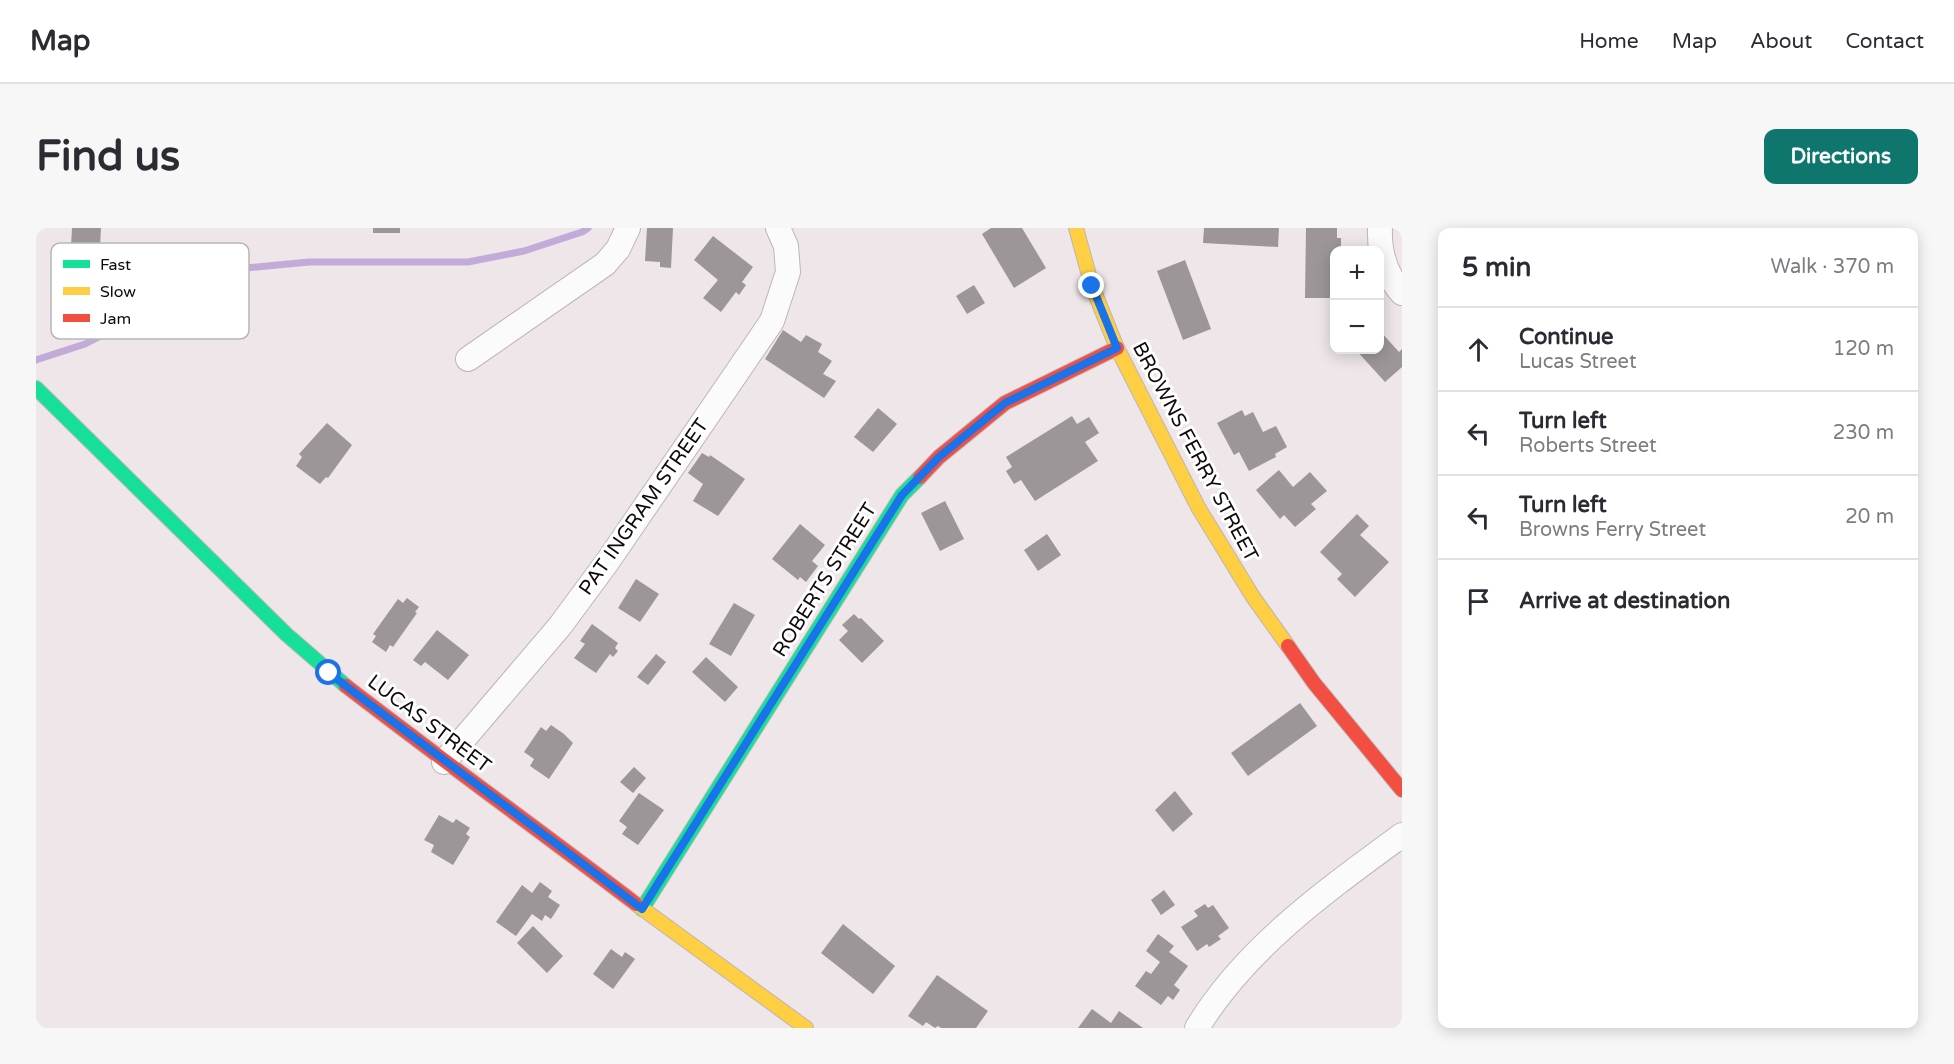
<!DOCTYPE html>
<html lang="en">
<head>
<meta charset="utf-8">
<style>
	body { margin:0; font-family:"Varela Round",sans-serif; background:#f7f7f7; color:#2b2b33 }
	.controls { position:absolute; right:18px; top:18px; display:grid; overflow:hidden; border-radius:12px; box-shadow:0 3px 15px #0003 }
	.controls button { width:54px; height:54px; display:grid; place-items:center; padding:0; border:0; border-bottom:2px solid #e1e1e2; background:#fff; color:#2b2b33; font:30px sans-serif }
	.stop { position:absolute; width:18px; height:18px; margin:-14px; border:4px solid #1a73e8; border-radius:50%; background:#fff }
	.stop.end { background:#1a73e8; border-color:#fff; box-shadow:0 2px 6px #0008 }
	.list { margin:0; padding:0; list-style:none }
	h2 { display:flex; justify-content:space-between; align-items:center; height:78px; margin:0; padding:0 24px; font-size:26px }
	h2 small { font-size:20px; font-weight:400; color:#7c7c81 }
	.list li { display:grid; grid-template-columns:39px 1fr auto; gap:18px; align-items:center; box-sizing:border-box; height:84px; padding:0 24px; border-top:2px solid #e1e1e2 }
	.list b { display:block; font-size:22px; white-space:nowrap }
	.list p { margin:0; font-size:20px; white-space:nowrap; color:#7c7c81 }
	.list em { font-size:20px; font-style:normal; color:#7c7c81 }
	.icon { flex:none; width:33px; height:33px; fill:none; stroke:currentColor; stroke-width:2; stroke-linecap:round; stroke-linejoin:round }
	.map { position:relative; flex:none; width:1366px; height:800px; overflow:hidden; border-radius:12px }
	header { display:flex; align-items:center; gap:36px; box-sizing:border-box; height:84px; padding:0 30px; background:#fff; border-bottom:2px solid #e1e1e2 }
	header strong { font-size:28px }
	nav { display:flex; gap:33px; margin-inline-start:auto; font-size:21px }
	.intro { display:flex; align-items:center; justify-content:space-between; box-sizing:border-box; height:144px; padding:0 36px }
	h1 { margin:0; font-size:42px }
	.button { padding:15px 27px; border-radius:12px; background:#0f766e; color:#fff; font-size:21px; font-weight:700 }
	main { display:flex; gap:36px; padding:0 36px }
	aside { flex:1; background:#fff; border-radius:12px; box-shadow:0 3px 15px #0003 }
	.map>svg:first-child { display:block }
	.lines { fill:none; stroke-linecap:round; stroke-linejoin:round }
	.stream { stroke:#c2aad9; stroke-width:7 }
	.building { fill:#9c9698 }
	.street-casing { stroke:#bcb6b8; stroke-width:26 }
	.fast-casing { stroke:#bcb6b8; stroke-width:16 }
	.slow-casing { stroke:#bcb6b8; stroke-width:16 }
	.jam-casing { stroke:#bcb6b8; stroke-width:16 }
	.street { stroke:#fcfbfc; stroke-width:24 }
	.fast { stroke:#16e098; stroke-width:14 }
	.slow { stroke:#ffcf43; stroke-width:14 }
	.jam { stroke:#f24e42; stroke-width:14 }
	.route { stroke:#1a73e8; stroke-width:8 }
	.labels { text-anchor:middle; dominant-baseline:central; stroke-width:6; stroke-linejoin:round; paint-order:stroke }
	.street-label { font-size:20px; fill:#0f0a0c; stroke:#fff }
	.key { fill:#fff; stroke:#b7b6b6; stroke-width:1.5 }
	.key-label { font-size:16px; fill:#0f0a0c }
</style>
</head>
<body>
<header>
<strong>Map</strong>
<nav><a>Home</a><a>Map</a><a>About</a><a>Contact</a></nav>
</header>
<div class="intro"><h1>Find us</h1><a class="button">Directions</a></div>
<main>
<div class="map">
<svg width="1366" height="800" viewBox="0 0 1366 800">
	<rect width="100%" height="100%" fill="#eee6e8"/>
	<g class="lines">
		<polyline class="stream" points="0,132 49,116 96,92 185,60 210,40 273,34 432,34 488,23 546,4 552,0"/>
	</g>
	<g class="building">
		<polygon points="36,0 65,0 64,19 35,18"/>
		<rect x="337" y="0" width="27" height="5"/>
		<polygon points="611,0 637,0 635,40 624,39 624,34 609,33"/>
		<polygon points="955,0 986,0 1010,40 978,60 946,6"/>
		<polygon points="1168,0 1243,0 1242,19 1167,15"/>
		<polygon points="1270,0 1301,0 1301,10 1305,10 1305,22 1298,22 1298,70 1269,70"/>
		<polygon points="677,8 717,39 706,54 710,57 703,67 700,64 685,84 667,70 682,52 658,32"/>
		<polygon points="1149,32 1175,101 1147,112 1121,43"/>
		<polygon points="938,57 949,75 931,86 920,68"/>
		<polygon points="747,102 765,114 770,107 786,116 782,124 796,133 787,146 800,153 788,170 729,131"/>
		<polygon points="1344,103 1363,124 1366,121 1366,139 1349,154 1320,122 1344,122"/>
		<polygon points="842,180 861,196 837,224 818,209"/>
		<polygon points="1206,182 1209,188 1217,184 1227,204 1240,198 1251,219 1239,226 1240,229 1213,243 1203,224 1198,227 1181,195"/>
		<polygon points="1036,188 1041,196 1053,189 1063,205 1049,214 1062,233 999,273 985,252 978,256 970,243 976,239 970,229"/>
		<polygon points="291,195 316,217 292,250 290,249 284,256 260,238 266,229 263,226"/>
		<polygon points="666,225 673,229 674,227 709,251 682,288 657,273 667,256 652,245"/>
		<polygon points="1243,242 1257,259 1274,244 1291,263 1275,276 1280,281 1259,299 1248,287 1244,291 1220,262"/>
		<polygon points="909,273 928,311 904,323 885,285"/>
		<polygon points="1321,286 1333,298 1324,307 1353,334 1319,369 1301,351 1306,346 1284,324"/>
		<polygon points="764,296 789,317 776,333 782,338 770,354 764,349 762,352 736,331"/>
		<polygon points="1011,306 1025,327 1002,343 988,322"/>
		<polygon points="600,351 623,366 604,394 582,380"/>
		<polygon points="371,370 383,379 379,384 381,385 357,419 354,417 350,424 336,414 340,408 337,406 362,371 367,375"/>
		<polygon points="698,375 719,387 695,428 673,416"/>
		<polygon points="818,386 823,391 825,390 848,413 826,435 803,412 812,403 806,397"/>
		<polygon points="556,396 582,415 579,420 582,423 577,429 574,426 560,445 538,430 549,416 544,413"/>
		<polygon points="401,402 433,427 412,452 389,434 385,438 377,432"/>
		<polygon points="620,426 630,434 612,457 601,449"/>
		<polygon points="670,429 702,459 689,474 656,444"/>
		<polygon points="1264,475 1281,498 1212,548 1195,525"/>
		<polygon points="515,497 528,506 537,515 513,551 494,538 498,531 488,524 505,499 510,503"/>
		<polygon points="598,539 610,550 597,565 584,554"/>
		<polygon points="1139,563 1157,586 1137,604 1119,582"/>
		<polygon points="603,565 628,582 602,617 586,606 591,599 583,593"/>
		<polygon points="403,587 417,595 420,591 434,600 430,606 434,609 417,637 395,624 398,617 388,612"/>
		<polygon points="504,654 516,663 512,669 524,677 515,691 509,687 506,693 496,686 480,708 460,694 486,657 496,665"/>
		<polygon points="1128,662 1139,677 1125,687 1115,672"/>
		<polygon points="1169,676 1172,680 1177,677 1193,700 1182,708 1185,711 1173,719 1171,716 1161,723 1145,699 1162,688 1158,683"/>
		<polygon points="807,696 859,738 837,766 785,725"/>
		<polygon points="497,698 527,728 511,745 481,715"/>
		<polygon points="1122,706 1138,718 1133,724 1152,738 1138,757 1144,762 1137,772 1132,768 1125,777 1099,758 1110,743 1115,746 1124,734 1110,723"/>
		<polygon points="575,721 586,729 589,724 599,731 577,761 557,746"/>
		<polygon points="901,747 952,783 940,800 905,800 902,798 899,800 890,794 887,798 872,788"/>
		<polygon points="1056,781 1075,795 1083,783 1107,800 1042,800"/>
	</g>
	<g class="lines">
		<g class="street-casing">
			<g id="street">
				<path d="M1344 0C1343 24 1350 47 1366 65"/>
				<polyline points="432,131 569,36 582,21 592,0"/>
				<polyline points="408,534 524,398 572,333 736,93 752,44 750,18 742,0"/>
				<path d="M1161 800C1209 720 1291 662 1366 607"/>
			</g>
		</g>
		<g class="fast-casing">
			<g id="fast">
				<polyline points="0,160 250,406 310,458"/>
				<polyline points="606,681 866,267 884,249"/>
			</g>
		</g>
		<g class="slow-casing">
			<g id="slow">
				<polyline points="1040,0 1056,58 1081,120 1162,279 1217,369 1252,418"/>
				<polyline points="600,676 770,800"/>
			</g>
		</g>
		<g class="jam-casing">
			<g id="jam">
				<polyline points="884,249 903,229 969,175 1081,120"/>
				<polyline points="1252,418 1278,455 1366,562"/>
				<path d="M310 458C406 532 504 603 600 676"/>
			</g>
		</g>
		<use href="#street" class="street"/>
		<use href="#fast" class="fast"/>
		<use href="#slow" class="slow"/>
		<use href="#jam" class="jam"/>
	</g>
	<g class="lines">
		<path class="route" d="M293 445C397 525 502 601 606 681L866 267 903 229 969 175 1081 120 1056 58"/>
	</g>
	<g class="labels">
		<g class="street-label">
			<text transform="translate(1159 224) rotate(62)">BROWNS FERRY STREET</text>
			<text transform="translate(608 279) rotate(-55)">PAT INGRAM STREET</text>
			<text transform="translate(789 352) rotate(-58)">ROBERTS STREET</text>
			<text transform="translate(393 496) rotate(37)">LUCAS STREET</text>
		</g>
	</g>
	<rect x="15" y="15" width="198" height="96" rx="9" class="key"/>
	<rect x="27" y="32" width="27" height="8" fill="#16e098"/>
	<rect x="27" y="59" width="27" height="8" fill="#ffcf43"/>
	<rect x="27" y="86" width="27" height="8" fill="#f24e42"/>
	<g class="key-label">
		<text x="64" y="42">Fast</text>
		<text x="64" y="69">Slow</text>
		<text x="64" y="96">Jam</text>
	</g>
</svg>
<div class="controls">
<button>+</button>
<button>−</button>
</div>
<div class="stop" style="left:293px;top:445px"></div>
<div class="stop end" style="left:1056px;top:58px"></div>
</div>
<aside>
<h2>5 min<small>Walk · 370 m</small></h2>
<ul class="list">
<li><svg class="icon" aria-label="ahead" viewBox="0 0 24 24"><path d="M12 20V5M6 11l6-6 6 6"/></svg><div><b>Continue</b><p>Lucas Street</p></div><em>120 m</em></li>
<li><svg class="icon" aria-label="left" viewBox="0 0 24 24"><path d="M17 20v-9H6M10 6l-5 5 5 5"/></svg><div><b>Turn left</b><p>Roberts Street</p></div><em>230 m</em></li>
<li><svg class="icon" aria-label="left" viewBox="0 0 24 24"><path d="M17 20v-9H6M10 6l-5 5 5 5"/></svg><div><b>Turn left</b><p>Browns Ferry Street</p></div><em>20 m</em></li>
<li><svg class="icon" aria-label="arrive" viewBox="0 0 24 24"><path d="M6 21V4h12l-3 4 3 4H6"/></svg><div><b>Arrive at destination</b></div></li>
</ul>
</aside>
</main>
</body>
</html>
